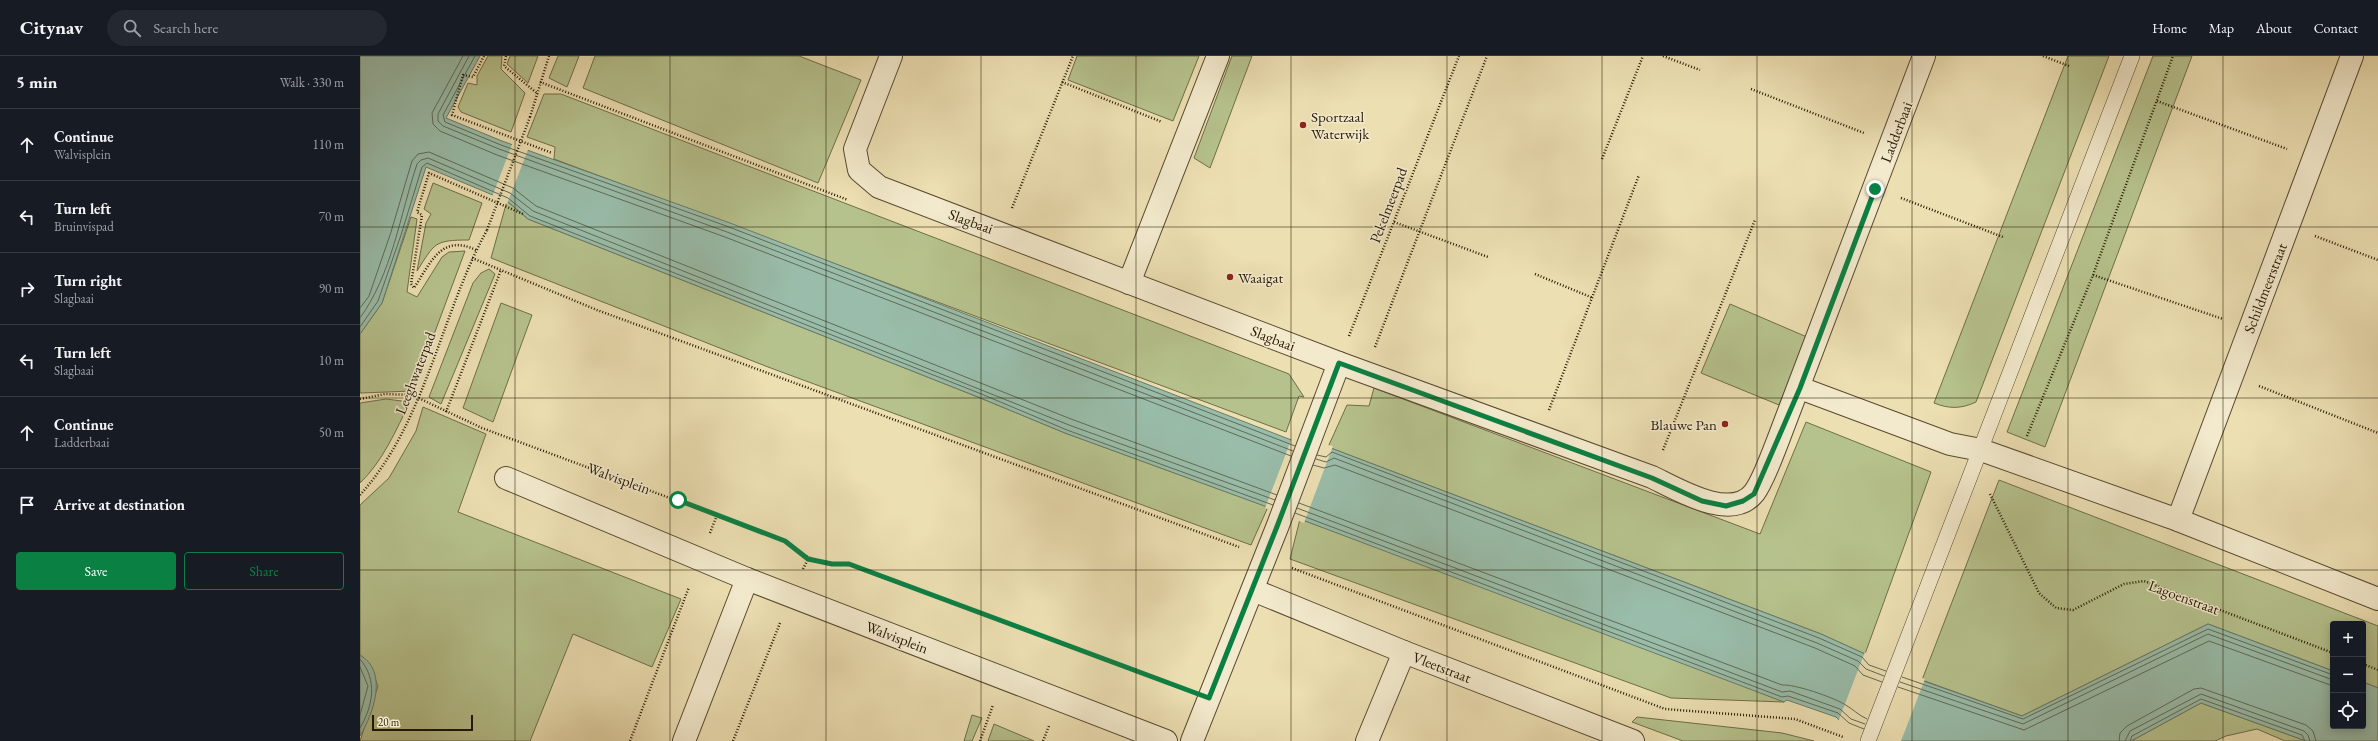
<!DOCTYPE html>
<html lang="en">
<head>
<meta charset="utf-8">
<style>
	body { margin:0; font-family:"EB Garamond",serif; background:#242831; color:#f1f3f6 }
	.controls { position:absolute; right:12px; bottom:12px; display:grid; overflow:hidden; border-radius:4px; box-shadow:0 2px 10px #0003 }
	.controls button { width:36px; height:36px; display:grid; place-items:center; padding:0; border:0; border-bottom:1px solid #363941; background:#171b24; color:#f1f3f6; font:20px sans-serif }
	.scale { position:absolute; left:12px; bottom:10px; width:101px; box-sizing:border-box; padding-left:4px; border:2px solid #271904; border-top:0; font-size:11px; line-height:14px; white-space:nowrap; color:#271904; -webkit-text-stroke:3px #f3eacd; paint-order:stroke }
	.stop { position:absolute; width:12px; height:12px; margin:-9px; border:3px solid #0b8043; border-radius:50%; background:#fff }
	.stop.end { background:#0b8043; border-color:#fff; box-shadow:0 1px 4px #0008 }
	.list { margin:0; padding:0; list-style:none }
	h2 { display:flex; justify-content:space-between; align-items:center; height:52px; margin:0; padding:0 16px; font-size:17px }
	h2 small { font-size:13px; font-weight:400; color:#9ea1a6 }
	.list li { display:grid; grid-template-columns:26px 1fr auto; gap:12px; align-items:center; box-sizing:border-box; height:72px; padding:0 16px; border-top:1px solid #363941 }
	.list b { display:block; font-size:15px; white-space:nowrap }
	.list p { margin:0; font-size:13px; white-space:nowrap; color:#9ea1a6 }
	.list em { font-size:13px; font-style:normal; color:#9ea1a6 }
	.actions { display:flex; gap:8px; padding:12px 16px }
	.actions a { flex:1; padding:9px 0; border:1px solid #0b8043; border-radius:4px; text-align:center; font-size:14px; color:#0b8043 }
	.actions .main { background:#0b8043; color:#fff }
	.icon { flex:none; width:22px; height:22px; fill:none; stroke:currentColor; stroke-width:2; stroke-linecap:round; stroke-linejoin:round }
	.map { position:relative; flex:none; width:2018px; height:685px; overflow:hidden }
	header { display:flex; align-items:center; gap:24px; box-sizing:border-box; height:56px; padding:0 20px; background:#171b24; border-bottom:1px solid #363941 }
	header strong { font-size:19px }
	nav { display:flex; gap:22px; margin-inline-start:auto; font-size:14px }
	.search { width:280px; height:36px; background:#242831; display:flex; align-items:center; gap:10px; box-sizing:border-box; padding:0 14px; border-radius:22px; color:#9ea1a6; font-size:15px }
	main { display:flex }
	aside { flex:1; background:#171b24 }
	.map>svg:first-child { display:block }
	.green { fill:#b6c28d; stroke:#6e6e48 }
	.water { fill:#99bdaa; stroke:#6b7b68 }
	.pier { fill:#ecdfb2 }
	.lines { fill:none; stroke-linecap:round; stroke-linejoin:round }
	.shore { stroke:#606b57; stroke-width:1 }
	.lane-casing { stroke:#584a30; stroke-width:16 }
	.street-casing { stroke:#584a30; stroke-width:24 }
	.path { stroke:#271904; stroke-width:2.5; stroke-dasharray:1 2; stroke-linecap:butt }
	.lane { stroke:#f3eacd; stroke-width:15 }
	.street { stroke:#f3eacd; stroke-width:22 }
	.path-bridge { stroke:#271904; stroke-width:2.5; stroke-dasharray:1 2; stroke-linecap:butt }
	.route { stroke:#0b8043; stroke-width:5 }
	.grid { fill:none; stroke:#271904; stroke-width:1; stroke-opacity:0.55 }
	.poi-dot { fill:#8f2418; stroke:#f3eacd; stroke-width:1.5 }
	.labels { text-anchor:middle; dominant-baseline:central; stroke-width:3; stroke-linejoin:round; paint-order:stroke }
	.poi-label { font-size:15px; fill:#271904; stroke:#f3eacd; text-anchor:start }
	.street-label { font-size:15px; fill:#271904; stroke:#f3eacd }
</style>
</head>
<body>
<header>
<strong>Citynav</strong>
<div class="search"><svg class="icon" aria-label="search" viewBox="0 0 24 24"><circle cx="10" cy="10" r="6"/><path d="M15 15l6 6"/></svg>Search here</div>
<nav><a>Home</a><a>Map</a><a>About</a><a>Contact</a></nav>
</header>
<main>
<aside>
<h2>5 min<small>Walk · 330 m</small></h2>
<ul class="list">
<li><svg class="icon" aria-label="ahead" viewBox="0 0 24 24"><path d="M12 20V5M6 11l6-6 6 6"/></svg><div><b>Continue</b><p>Walvisplein</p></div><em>110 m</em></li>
<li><svg class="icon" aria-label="left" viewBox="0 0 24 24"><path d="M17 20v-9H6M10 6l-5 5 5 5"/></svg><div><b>Turn left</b><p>Bruinvispad</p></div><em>70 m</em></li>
<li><svg class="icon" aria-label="right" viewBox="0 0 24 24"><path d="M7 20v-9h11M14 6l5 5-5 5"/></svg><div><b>Turn right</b><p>Slagbaai</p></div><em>90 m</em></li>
<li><svg class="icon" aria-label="left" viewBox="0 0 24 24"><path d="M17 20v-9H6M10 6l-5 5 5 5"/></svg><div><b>Turn left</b><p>Slagbaai</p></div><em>10 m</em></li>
<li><svg class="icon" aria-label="ahead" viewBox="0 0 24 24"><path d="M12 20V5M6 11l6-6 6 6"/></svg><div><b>Continue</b><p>Ladderbaai</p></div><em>50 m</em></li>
<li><svg class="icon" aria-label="arrive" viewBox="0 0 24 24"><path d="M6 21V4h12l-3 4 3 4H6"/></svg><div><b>Arrive at destination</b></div></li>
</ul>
<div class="actions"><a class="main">Save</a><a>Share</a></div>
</aside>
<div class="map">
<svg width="2018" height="685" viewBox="0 0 2018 685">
	<rect width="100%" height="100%" fill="#ecdfb2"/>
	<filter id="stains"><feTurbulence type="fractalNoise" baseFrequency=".005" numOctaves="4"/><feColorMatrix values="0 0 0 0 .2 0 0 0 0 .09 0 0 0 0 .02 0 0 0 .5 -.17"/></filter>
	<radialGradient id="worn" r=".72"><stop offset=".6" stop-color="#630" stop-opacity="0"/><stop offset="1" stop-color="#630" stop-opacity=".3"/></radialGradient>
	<g class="green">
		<polygon points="128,0 142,0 141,13 165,37 151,76 101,56 98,51 108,27 117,29 117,20"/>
		<polygon points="150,0 178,0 168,27 147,8"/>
		<polygon points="198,0 219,0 207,31 189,22"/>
		<polygon points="235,0 439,0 501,24 458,127 223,32"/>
		<polygon points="717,0 839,0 813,65 708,24"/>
		<polygon points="872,0 892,0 850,112 834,102"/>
		<path d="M1708 0H1749L1616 346C1601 353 1589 353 1574 347Z"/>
		<polygon points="1793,0 1832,0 1685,391 1647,376"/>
		<polygon points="184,38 201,38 929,318 944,341 939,340 926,376 194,103 195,91 167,81"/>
		<path d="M73 127 122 147 109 184C74 184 75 187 57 215L66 167 71 158 64 153Z"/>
		<polygon points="147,145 168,163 618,341 705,377 908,451 891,489 408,311 131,202"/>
		<polygon points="51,161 57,163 47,236 57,241 82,201 89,196 105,195 53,335 0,337 0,278 22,247"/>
		<polygon points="129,213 135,218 81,348 69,341 113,227 121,217"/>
		<polygon points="141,247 172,259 133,366 103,352"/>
		<polygon points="1370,248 1447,281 1419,349 1341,317"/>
		<polygon points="1014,332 1400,478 1446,366 1571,416 1505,598 1461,578 968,391 987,349 1009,350"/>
		<path d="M26 343 50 346C36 374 23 405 0 427V347Z"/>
		<polygon points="63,351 126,378 98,456 321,543 292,611 213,578 170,685 0,685 18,630 9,608 0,599 0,449 29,422 56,375"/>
		<polygon points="1639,424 2018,570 2018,632 2003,626 2003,568 1973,568 1973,615 1848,568 1662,660 1562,624"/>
		<polygon points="940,463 1258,581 1424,646 1311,642 930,503"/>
		<polygon points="1841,647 1946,685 1925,685 1897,673 1866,680 1855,685 1771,685"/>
		<polygon points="612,659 622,662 612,685 604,685"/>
		<polygon points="1277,661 1422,677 1454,685 1323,685 1272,666"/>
		<polygon points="634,668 674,685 628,685"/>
	</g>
	<g class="water">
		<polygon points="0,0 120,0 86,62 142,85 370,167 965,397 968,391 1461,578 1505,598 1510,606 1662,660 1848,568 1973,615 1973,670 2003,670 2003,626 2018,632 2018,685 1946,685 1841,647 1771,685 1524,685 1486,671 1476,661 1427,644 1424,646 940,463 705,377 618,341 168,163 147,145 66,111 22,247 0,278"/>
		<path d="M0 599C29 616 13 658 0 680Z"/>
	</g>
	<g class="pier">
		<polygon points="153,86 169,91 147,148 132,141"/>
		<polygon points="932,382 964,395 968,389 973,390 944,467 905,452"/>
		<polygon points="1505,596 1512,604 1565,623 1541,685 1518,685 1485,672 1478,666"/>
	</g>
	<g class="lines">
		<g class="shore">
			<polyline points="103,0 72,57 73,68 80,75 137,99 365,181 931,400"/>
			<polyline points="109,0 78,58 78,65 83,70 139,93 367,176 933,395"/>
			<polyline points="115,0 83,59 85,66 141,89 369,171 935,390"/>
			<polyline points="0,252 9,240 31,176 52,105 58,98 69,96 153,132 176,150 711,363 917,439"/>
			<path d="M0 262C32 218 40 159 57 108L61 104 68 102 150 137 173 155 709 369 915 444"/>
			<polyline points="0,271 18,245 41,179 62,111 67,107 148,142 170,160 619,337 707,374 913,449"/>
			<polyline points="957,399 966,401 972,396 1459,582 1502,601 1509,609 1526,615"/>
			<polyline points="956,403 966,406 974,402 1457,587 1498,605 1506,613 1524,620"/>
			<polyline points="953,409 964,412 975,409 1455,592 1495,610 1503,619 1522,626"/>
			<path d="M939 447 1422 629C1435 628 1472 641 1484 648 1493 653 1498 659 1507 663"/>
			<polyline points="937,452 1422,636 1430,635 1480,653 1491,663 1505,668"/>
			<polyline points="935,457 1422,641 1428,640 1478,657 1489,667 1504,673"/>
			<path d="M0 603C18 624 13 650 0 672"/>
			<polyline points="0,611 8,630 0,659"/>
			<polyline points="1542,621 1663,663 1848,573 1973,619"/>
			<polyline points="1540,626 1663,668 1848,578 1973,624"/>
			<polyline points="1538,631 1664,674 1849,585 1973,630"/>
			<polyline points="1759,685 1760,677 1767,670 1834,633 1841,632 1946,669 1953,675 1956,685"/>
			<polyline points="1765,685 1770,675 1841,638 1944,675 1948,679 1950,685"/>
			<polyline points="1770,685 1772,680 1841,643 1942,679 1945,685"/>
		</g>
		<g class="lane-casing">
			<polyline id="lane" points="1508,685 1772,0"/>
		</g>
		<g class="street-casing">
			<g id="street">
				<path d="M531 0 495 93 499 114 519 131 979 307 1292 421C1317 433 1371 466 1394 437 1403 425 1411 402 1417 387L1564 0"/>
				<polyline points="769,227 858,0"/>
				<polyline points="1440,332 1590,388 1621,394 1818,464 2018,543"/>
				<polyline points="146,422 387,523 806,685"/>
				<polyline points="1818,464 1992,0"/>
				<polyline points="893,534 1044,596 1273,685"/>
				<polyline points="324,685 387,523"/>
				<polyline points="832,685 918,469 979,307"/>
				<polyline points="1007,685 1044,596"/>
			</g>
		</g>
		<g class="path">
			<polyline points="124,0 113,21 103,19 92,59 192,97"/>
			<polyline points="146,0 144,10 178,38"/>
			<polyline points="1303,0 1340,14"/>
			<polyline points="1683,0 1709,10"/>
			<polyline points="180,26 488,144"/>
			<polyline points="702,26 802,66"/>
			<polyline points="1391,33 1504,77"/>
			<polyline points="1797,45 1927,93"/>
			<polyline points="170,61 189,0"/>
			<polyline points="1242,103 1283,0"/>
			<polyline points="1541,142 1643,181"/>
			<polyline points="652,152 713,0"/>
			<polyline points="1034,166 1128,201"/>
			<polyline points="1955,180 2018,204"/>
			<path d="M116 194C81 177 70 208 54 232L51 228 62 159 57 156 69 117 163 158"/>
			<polyline points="112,202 237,254 879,491"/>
			<polyline points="1175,218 1233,242"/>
			<polyline points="1733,219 1863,263"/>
			<polyline points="989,280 1099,0"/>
			<polyline points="1015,291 1127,0"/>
			<polyline points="1899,330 2018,377"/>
			<path d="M0 343 25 338 52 339 122 372 425 485C446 504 462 508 489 509L822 632"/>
			<polyline points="1189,354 1279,119"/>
			<polyline points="86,356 141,214"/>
			<polyline points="1667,380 1733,219 1813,0"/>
			<polyline points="1303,394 1395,164"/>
			<polyline points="1630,438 1679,537 1696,552 1713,554 1764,528 1784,525 1973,597"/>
			<path d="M0 439C66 366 80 260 127 174"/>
			<polyline points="350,477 357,459"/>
			<polyline points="932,512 1305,653 1435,663 1483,681"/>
			<polyline points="443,513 448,503"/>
			<polyline points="2003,608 2018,614"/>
			<polyline points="270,685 329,531"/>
			<polyline points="373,685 420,567"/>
			<polyline points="620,685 633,649"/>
			<polyline points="683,685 689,670"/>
		</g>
		<use href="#lane" class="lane"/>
		<use href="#street" class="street"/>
		<polyline class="path-bridge" points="127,174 170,61"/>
	</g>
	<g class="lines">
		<polyline class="route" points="318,444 425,485 448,503 472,508 489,508 849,642 918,468 979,307 1292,422 1342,445 1366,450 1383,445 1394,438 1440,332 1515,133"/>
	</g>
	<path class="grid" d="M155 0V685M310 0V685M466 0V685M621 0V685M776 0V685M931 0V685M1087 0V685M1242 0V685M1397 0V685M1552 0V685M1708 0V685M1863 0V685M0 171H2018M0 342H2018M0 514H2018"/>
	<g class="poi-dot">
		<circle cx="943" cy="69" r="4"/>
		<circle cx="870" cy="221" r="4"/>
		<circle cx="1365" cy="368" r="4"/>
	</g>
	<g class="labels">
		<g class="poi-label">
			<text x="951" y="60">Sportzaal<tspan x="951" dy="17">Waterwijk</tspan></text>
			<text x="878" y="221">Waaigat</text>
			<text x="1357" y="368" text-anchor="end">Blauwe Pan</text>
		</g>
		<g class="street-label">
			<text transform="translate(1536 76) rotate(-69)">Ladderbaai</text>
			<text transform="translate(1028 149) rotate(-69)">Pekelmeerpad</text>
			<text transform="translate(611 165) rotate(20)">Slagbaai</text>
			<text transform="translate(1905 232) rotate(-69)">Schildmeerstraat</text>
			<text transform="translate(913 282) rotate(21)">Slagbaai</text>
			<text transform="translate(55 317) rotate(-69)">Leeghwaterpad</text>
			<text transform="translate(259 422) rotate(20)">Walvisplein</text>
			<text transform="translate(1824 541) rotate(20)">Lagoenstraat</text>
			<text transform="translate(537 581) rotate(21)">Walvisplein</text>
			<text transform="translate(1082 611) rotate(21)">Vleetstraat</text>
		</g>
	</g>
	<rect width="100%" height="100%" filter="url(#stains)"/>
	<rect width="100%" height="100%" fill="url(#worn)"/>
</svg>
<div class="controls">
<button>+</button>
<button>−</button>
<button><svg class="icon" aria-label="locate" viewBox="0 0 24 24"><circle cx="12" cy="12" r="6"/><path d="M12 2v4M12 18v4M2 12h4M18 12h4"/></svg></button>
</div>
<div class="scale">20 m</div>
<div class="stop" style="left:318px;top:444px"></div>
<div class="stop end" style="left:1515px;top:133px"></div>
</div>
</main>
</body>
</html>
